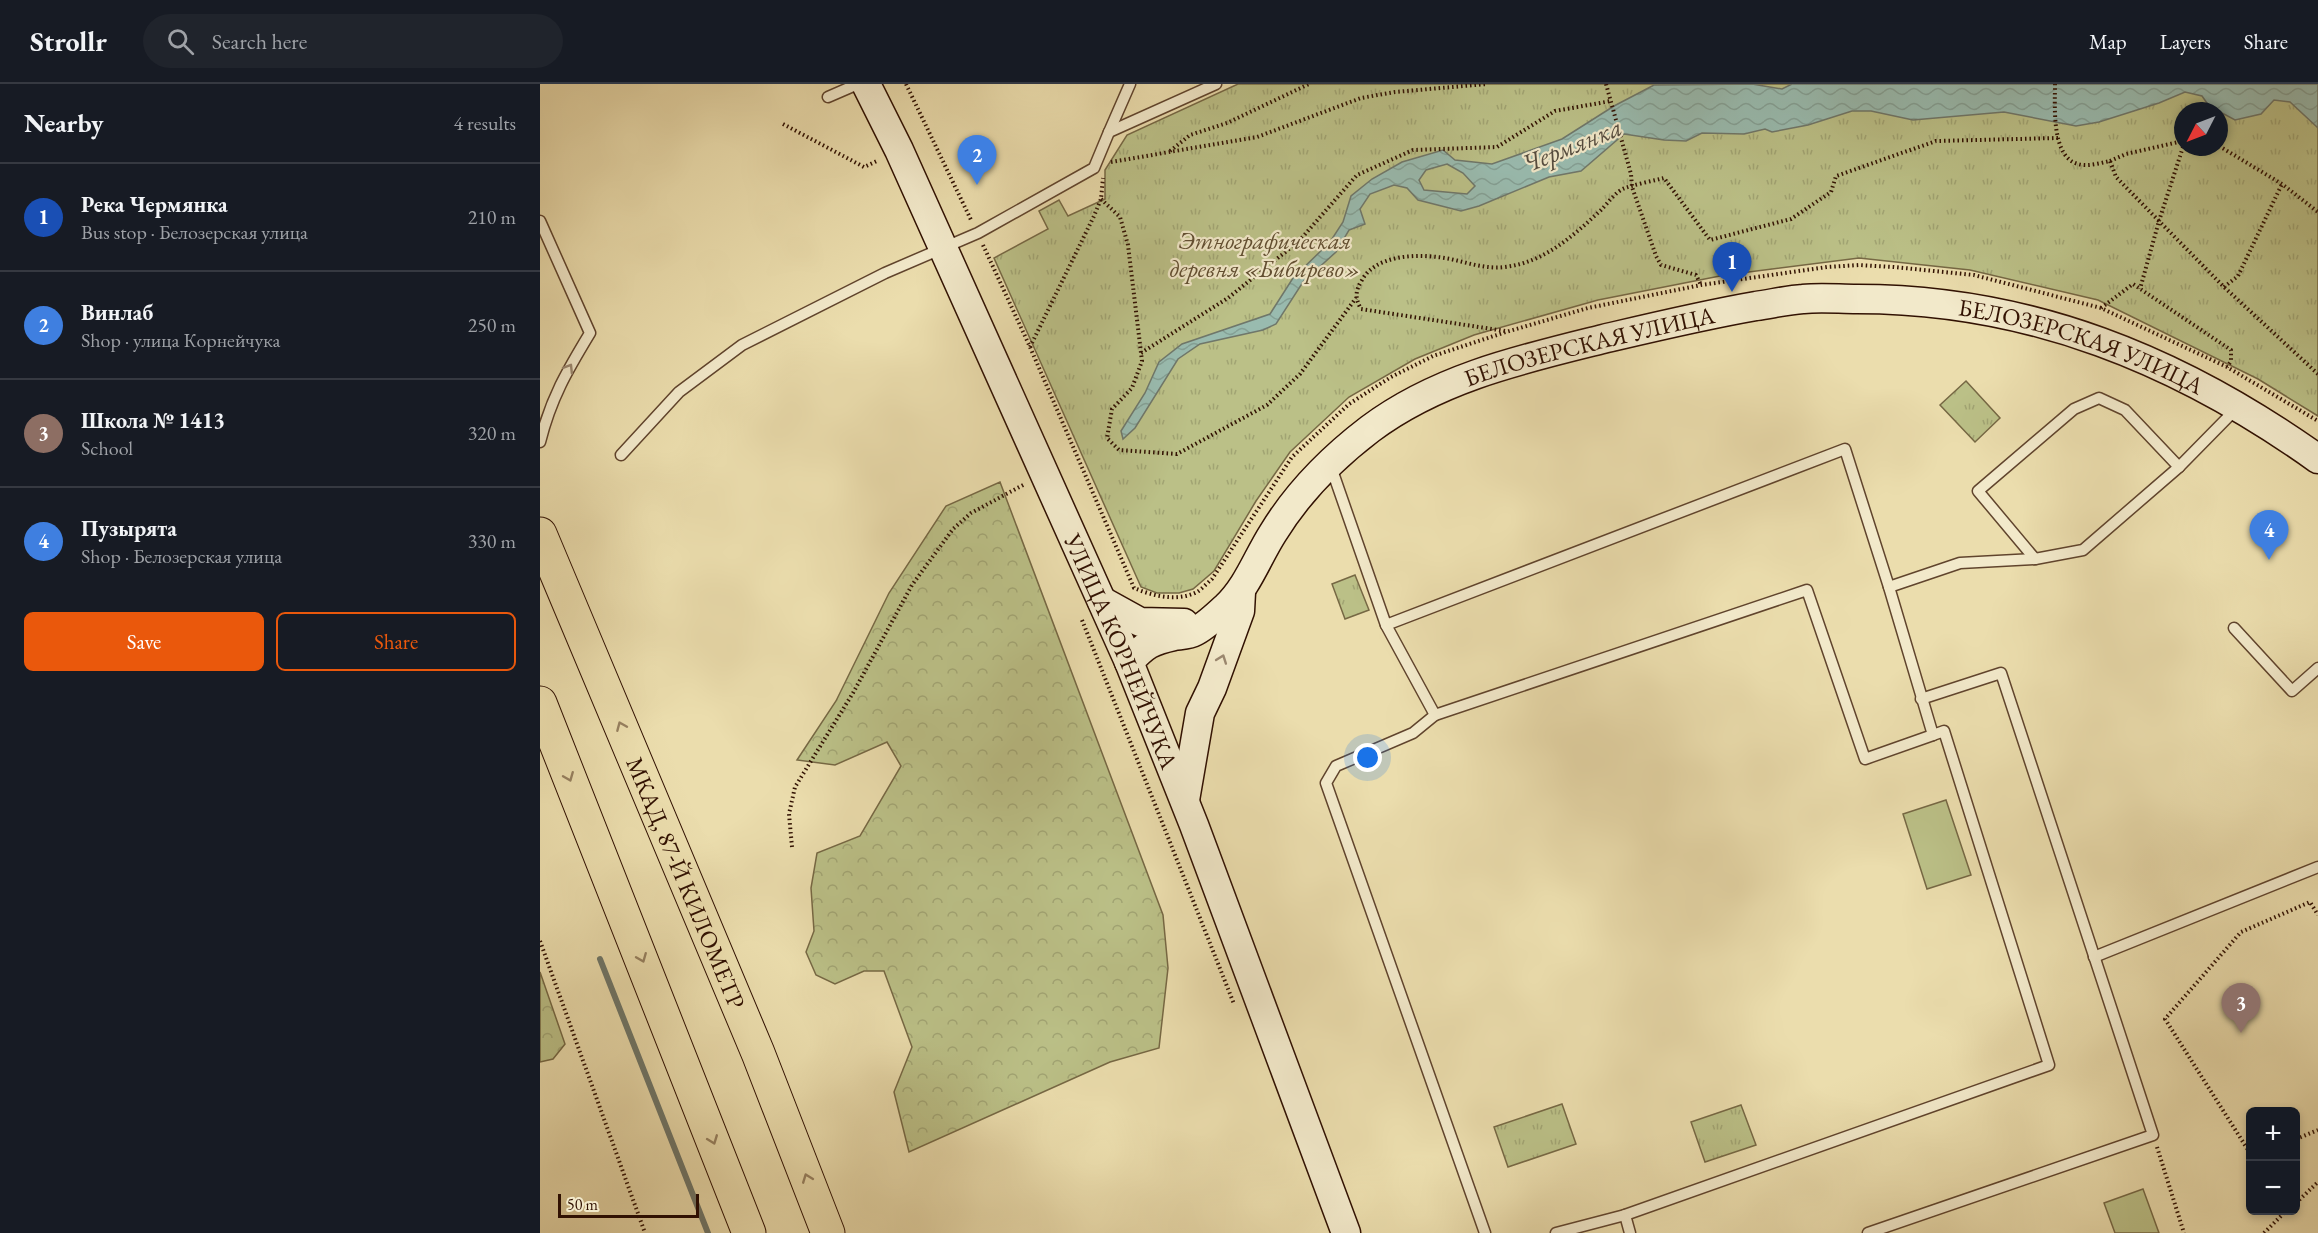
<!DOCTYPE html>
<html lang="en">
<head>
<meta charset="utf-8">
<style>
	body { margin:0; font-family:"EB Garamond",serif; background:#20242c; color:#f1f3f6 }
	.controls { position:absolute; right:18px; bottom:18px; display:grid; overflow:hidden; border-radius:9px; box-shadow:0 3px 9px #0003 }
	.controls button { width:54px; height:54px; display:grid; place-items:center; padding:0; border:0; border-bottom:2px solid #363941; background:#171b24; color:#f1f3f6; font:30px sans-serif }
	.compass { position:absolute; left:1634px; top:18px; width:54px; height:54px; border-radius:50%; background:#171b24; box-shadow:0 3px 9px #0003; rotate:228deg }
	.scale { position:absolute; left:18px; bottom:15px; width:141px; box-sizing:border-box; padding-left:6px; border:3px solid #311102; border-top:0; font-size:16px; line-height:21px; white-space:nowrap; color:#311102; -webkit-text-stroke:4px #f2e9ca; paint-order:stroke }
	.you { position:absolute; left:828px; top:674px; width:21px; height:21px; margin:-15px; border:4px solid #fff; border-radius:50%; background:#1a73e8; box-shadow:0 0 0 9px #1a73e833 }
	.badge { display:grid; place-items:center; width:39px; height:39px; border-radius:50%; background:#ea580c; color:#fff; font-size:20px; font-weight:700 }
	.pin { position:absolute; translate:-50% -50px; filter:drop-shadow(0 2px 3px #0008) }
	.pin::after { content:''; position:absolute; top:32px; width:21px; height:18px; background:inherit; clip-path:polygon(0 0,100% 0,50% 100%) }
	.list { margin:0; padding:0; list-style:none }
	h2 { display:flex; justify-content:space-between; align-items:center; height:78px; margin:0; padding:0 24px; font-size:26px }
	h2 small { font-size:20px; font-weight:400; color:#9ea1a6 }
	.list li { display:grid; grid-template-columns:39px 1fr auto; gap:18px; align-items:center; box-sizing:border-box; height:108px; padding:0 24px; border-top:2px solid #363941 }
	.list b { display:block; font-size:22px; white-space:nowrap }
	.list p { margin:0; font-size:20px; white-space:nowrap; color:#9ea1a6 }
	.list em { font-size:20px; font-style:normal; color:#9ea1a6 }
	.actions { display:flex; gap:12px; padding:18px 24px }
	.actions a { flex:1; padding:14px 0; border:2px solid #ea580c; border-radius:9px; text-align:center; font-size:21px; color:#ea580c }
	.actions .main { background:#ea580c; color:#fff }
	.icon { flex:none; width:33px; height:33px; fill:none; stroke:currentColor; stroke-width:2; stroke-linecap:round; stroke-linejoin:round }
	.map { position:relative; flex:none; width:1778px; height:1149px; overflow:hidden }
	header { display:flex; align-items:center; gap:36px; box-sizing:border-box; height:84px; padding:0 30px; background:#171b24; border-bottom:2px solid #363941 }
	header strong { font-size:28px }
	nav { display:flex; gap:33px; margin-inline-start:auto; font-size:21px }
	.search { width:420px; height:54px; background:#20242c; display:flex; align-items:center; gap:15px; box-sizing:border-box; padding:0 21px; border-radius:33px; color:#9ea1a6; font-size:22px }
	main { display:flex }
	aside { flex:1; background:#171b24 }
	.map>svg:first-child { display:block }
	.forest { fill:url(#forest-crowns); stroke:#766844; stroke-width:1.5 }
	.park { fill:url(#park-tufts); stroke:#766844; stroke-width:1.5; fill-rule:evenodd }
	.pitch { fill:#bbc087; stroke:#766844; stroke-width:1.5 }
	.water { fill:url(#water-waves); stroke:#6f776a; stroke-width:1.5; fill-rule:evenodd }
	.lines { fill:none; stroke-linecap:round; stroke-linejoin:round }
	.stream { stroke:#6f776a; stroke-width:6 }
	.lane-casing { stroke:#60442d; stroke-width:13 }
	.secondary-casing { stroke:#311102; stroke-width:31 }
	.highway-casing { stroke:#311102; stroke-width:35 }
	.path { stroke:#311102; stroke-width:4; stroke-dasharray:1.5 3; stroke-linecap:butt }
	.lane { stroke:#f2e9ca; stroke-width:10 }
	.secondary { stroke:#f2e9ca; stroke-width:28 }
	.highway { stroke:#ebddad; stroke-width:33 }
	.oneway { stroke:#9b8870 }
	.oneway2 { stroke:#978160 }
	.labels { text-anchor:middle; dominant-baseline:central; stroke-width:4.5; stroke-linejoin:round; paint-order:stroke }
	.park-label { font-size:24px; font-style:italic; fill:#614e31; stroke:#f2e9ca }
	.street-label { font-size:24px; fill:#311102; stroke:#f2e9ca }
	.water-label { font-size:26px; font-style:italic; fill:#554c3f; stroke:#f2e9ca }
</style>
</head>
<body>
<header>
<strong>Strollr</strong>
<div class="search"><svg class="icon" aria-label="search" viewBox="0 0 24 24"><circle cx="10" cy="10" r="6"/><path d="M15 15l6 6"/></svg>Search here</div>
<nav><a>Map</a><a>Layers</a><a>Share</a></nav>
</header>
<main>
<aside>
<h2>Nearby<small>4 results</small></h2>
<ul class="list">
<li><span class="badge" style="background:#1a4fb4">1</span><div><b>Река Чермянка</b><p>Bus stop · Белозерская улица</p></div><em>210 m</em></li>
<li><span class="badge" style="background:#3f7fe0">2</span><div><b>Винлаб</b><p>Shop · улица Корнейчука</p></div><em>250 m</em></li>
<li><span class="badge" style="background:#8d6e63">3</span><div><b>Школа № 1413</b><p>School</p></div><em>320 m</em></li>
<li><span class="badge" style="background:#3f7fe0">4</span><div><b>Пузырята</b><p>Shop · Белозерская улица</p></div><em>330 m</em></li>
</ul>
<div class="actions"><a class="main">Save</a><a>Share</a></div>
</aside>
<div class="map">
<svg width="1778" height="1149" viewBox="0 0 1778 1149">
	<defs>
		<pattern id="forest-crowns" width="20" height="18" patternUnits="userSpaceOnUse" patternTransform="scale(1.5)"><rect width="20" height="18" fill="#bbc087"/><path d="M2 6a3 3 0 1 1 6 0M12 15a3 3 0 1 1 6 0" fill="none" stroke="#a1a473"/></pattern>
		<pattern id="park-tufts" width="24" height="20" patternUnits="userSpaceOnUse" patternTransform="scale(1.5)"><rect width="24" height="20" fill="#bbc087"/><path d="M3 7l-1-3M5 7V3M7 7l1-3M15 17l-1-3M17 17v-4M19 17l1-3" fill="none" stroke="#a1a473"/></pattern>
		<pattern id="water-waves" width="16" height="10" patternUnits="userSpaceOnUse" patternTransform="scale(1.5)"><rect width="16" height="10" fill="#99bbaf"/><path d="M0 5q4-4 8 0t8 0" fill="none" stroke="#84a095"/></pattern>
	</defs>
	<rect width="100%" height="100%" fill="#ebddad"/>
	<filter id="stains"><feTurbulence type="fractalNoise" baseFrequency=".00333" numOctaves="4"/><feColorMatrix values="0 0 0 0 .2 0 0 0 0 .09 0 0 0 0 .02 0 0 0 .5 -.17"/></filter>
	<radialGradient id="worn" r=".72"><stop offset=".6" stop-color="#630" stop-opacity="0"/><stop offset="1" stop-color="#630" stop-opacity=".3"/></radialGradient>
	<g class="forest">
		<polygon points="460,398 623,831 628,884 619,964 570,978 369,1068 354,1008 372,963 344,887 324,887 295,900 276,891 266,868 274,847 271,804 277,769 320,752 361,682 347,658 295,681 257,676 296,617 349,509 406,422"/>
		<polygon points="0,888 25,960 13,975 0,978"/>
	</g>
	<g class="park">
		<path d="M698 0H1778V332L1718 295 1558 216 1430 186 1319 174 1185 191 1058 216 934 251 875 275 809 313 750 368 716 417 674 487 653 505 639 509H617L601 503 454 174 508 145 499 127 519 116 528 132 565 115V86L587 51ZM1643 27H1679V63H1643Z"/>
		<polygon points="1426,297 1460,334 1435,358 1400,321"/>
		<polygon points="815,491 829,526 805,535 792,500"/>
		<polygon points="1022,1020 1036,1060 968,1083 954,1043"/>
		<polygon points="1201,1021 1216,1061 1165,1078 1151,1038"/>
	</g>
	<g class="pitch">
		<polygon points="1406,716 1431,791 1387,805 1363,730"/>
		<polygon points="1603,1105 1619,1149 1575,1149 1564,1119"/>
	</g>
	<path class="water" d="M1212 0 1242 5 1252 0H1778V44L1750 18 1734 16 1721 30 1695 36 1669 22 1662 12 1645 8 1619 19 1559 38 1536 42 1464 28 1373 36 1331 27H1312L1268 41 1232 48 1225 45 1204 50 1162 49 1146 57 1124 56 1084 50 1041 87 1009 93 939 122 921 127 878 116 867 104 854 101 830 110 820 125 825 140 809 146 796 168 763 198 736 240 723 246 660 260 638 275 595 344 583 355 581 347 605 309 619 278 642 260 730 230 753 194 790 158 803 138 811 112 832 95 862 78 903 66 915 76 952 80 1022 55 1074 22 1114 1ZM907 80 923 89 935 102 927 110 884 106 879 96 886 86Z"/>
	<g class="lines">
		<polyline class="stream" points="60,875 168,1149"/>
		<g class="lane-casing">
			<g id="lane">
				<polyline points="288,13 318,0"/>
				<polyline points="569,48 590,0"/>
				<path d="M0 137 50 249C27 287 11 314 0 358"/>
				<polyline points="81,371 139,308 202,261 345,189 438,149 554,84 569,48 676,0"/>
				<polyline points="791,383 846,541 1305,365 1349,503 1393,651 1404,647 1509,981 1085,1131 1090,1149"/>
				<polyline points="1495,475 1438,407 1534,325 1559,314 1585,326 1639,383"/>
				<polyline points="1349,503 1420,479 1495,475 1543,466 1639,383 1696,325"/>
				<polyline points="846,541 895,631 1267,506 1325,675 1393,651"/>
				<polyline points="1694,544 1752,607 1778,584"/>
				<polyline points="895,631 873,649 796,682 786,699 945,1149"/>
				<polyline points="1554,873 1778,783"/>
				<polyline points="1016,1149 1085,1131"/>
				<polyline points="1328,1149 1613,1051 1461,589 1381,615"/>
			</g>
		</g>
		<g class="secondary-casing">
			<g id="secondary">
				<path id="s1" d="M326 0 359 66 589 578 654 741 806 1149"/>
				<polyline points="562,517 600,538 644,539"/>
				<path id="s2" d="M589 578C605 561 611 557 634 552 640 551 649 551 654 548 665 543 677 531 686 523 708 502 717 474 733 449 758 408 792 374 830 345 898 294 982 275 1063 255 1114 243 1164 231 1216 222 1231 220 1247 216 1263 215 1281 213 1299 215 1317 215 1490 215 1639 276 1778 375"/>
				<polyline points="645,716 660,629 672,604 700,527 701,508"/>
			</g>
		</g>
		<g class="highway-casing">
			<g id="highway">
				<path id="s3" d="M0 450 218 969 288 1149"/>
				<polyline points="0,619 209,1149"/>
			</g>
		</g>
		<g class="path">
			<polyline points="366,0 432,138"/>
			<polyline points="1066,0 1091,90 1092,103 1116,172 1121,181 1156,191 1161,201"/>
			<path d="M1515 0C1515 22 1511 73 1538 80 1548 83 1560 79 1570 77L1576 93 1619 137 1600 205"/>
			<polyline points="243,40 324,83 337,77"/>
			<polyline points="1679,62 1742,100 1778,128"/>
			<polyline points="1643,63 1619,137 1684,203 1778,290"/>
			<polyline points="630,67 650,51 687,39 769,0"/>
			<polyline points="1570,77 1586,70 1643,57"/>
			<polyline points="571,78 717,53 821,14 855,8 947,0"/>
			<polyline points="561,115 580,133 588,161 602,277 592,304 572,325 567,354 579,366 637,370 727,321 760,290 816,214"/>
			<path d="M443 161 490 263 594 504C613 512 637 518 657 508 662 505 667 499 672 495L752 373 809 320 851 293 893 272 966 248 1048 224 1161 201 1287 183 1319 181 1354 183 1434 191 1561 224 1687 283 1778 337"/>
			<polyline points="1684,203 1698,192 1742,100"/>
			<polyline points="1561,224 1593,200 1691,266 1691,277 1687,283"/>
			<path d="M965 247 821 225C815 214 815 207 822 196 835 172 873 170 897 173 920 175 941 186 965 183 1005 178 1033 152 1061 126 1068 119 1076 107 1085 104 1097 100 1112 97 1124 94L1170 156 1251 135 1291 108 1296 92 1396 57 1518 54"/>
			<polyline points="490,263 554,132 561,115 563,94"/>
			<polyline points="601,269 688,214 759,157 817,91 873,66 957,63 1015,27 1071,17"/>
			<polyline points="542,536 694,920"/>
			<polyline points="252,763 249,730 255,703 313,609 372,501 413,445 431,429 485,400"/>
			<polyline points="0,857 105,1149"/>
			<polyline points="1756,1055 1778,1046"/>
			<polyline points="1617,1063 1644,1149"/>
			<polyline points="1710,1069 1625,935 1701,848 1770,818 1778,831"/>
			<polyline points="1756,1119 1778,1098"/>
			<polyline points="1724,1149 1747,1126"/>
		</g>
		<use href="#lane" class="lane"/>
		<use href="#secondary" class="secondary"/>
		<use href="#highway" class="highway"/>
	</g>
	<defs><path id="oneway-chevron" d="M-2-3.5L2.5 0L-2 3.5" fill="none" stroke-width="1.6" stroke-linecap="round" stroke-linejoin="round" transform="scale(1.5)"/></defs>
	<g class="oneway">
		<use href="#oneway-chevron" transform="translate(29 284) rotate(-58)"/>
		<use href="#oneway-chevron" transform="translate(682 575) rotate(-70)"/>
	</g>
	<g class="oneway2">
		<use href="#oneway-chevron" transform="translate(81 642) rotate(-113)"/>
		<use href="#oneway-chevron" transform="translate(29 693) rotate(68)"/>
		<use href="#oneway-chevron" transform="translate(102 874) rotate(68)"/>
		<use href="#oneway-chevron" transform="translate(173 1056) rotate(69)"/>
		<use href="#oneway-chevron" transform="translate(267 1094) rotate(-111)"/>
	</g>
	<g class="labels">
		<g class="park-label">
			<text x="725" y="156">Этнографическая<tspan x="725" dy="28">деревня «Бибирево»</tspan></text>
		</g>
		<g class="street-label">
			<text stroke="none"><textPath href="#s2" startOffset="582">БЕЛОЗЕРСКАЯ УЛИЦА</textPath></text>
			<text stroke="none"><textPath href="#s2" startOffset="1086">БЕЛОЗЕРСКАЯ УЛИЦА</textPath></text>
			<text stroke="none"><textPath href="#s1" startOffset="622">УЛИЦА КОРНЕЙЧУКА</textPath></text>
			<text stroke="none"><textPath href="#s3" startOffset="378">МКАД, 87-Й КИЛОМЕТР</textPath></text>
		</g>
		<g class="water-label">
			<text transform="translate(1032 61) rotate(-22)">Чермянка</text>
		</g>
	</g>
	<rect width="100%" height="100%" filter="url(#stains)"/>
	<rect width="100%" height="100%" fill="url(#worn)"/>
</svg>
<div class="controls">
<button>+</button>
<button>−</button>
</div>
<svg class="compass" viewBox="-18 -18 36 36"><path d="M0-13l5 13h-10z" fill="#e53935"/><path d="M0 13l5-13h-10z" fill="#9ea1a6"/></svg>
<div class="scale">50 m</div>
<div class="you"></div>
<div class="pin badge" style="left:1192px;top:208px;background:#1a4fb4">1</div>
<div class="pin badge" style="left:437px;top:101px;background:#3f7fe0">2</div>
<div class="pin badge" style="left:1701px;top:949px;background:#8d6e63">3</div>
<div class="pin badge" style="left:1729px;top:476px;background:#3f7fe0">4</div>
</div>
</main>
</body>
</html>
